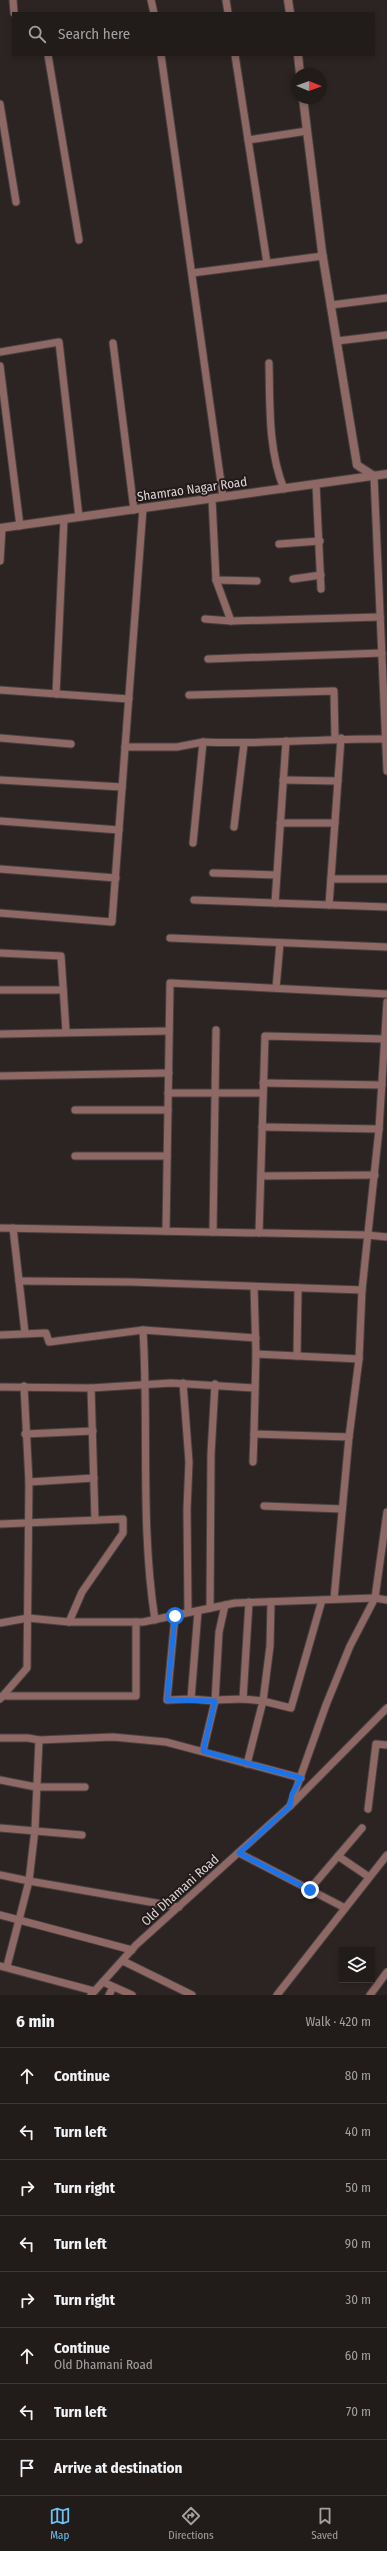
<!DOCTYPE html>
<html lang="en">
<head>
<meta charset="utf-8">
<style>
	body { margin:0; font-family:"Fira Sans Condensed",sans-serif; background:#2d2827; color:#f1f3f6 }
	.controls { position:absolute; right:12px; bottom:12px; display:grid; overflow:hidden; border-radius:0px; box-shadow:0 2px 6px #0003 }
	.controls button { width:36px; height:36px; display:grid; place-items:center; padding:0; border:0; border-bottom:1px solid #3e3939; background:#211b1a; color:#f1f3f6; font:20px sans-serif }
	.compass { position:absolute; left:291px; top:68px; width:36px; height:36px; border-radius:50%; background:#211b1a; box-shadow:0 2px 6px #0003; rotate:91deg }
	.stop { position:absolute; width:12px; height:12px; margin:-9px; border:3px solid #1a73e8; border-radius:50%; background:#fff }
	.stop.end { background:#1a73e8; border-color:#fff; box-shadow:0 1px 4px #0008 }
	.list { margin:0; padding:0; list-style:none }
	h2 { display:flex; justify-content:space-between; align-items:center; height:52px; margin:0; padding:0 16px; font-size:17px }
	h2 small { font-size:13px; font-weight:400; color:#a2a1a2 }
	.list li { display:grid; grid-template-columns:26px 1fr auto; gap:12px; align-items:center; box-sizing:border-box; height:56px; padding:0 16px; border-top:1px solid #3e3939 }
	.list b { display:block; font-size:15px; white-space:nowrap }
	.list p { margin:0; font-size:13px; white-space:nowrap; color:#a2a1a2 }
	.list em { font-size:13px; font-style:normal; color:#a2a1a2 }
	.icon { flex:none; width:22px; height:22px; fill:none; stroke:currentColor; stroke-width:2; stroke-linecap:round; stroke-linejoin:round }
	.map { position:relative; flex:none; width:387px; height:1995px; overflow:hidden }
	.search { position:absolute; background:#211b1a; box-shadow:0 2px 6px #0003; left:12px; right:12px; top:12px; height:44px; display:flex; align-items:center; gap:10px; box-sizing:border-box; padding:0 14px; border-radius:0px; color:#a2a1a2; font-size:15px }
	.sheet { height:500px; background:#211b1a }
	nav { display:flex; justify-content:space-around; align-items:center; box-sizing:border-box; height:56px; border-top:1px solid #3e3939; background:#211b1a; font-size:11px; color:#a2a1a2 }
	nav a { display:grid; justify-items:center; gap:2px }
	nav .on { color:#6cc3f2 }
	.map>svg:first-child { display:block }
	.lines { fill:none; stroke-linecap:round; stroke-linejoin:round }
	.minor-casing { stroke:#48403f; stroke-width:9 }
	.tertiary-casing { stroke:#48403f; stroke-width:10 }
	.minor { stroke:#8d6865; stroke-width:7 }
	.tertiary { stroke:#8d6865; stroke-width:8 }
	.route { stroke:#1a73e8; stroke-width:5 }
	.labels { text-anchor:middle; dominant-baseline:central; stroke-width:4; stroke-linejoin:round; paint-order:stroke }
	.street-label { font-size:13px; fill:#d9d4d3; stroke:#221a1a }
</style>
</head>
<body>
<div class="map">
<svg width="387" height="1995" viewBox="0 0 387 1995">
	<rect width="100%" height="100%" fill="#2c2423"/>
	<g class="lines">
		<g class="minor-casing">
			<g id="minor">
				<polyline points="13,0 14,13"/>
				<polyline points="151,0 154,13"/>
				<polyline points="226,0 228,13"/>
				<polyline points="48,55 79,240"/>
				<polyline points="161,55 223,497"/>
				<polyline points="235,55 267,263"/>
				<polyline points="0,104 16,202"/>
				<polyline points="248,140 307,131"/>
				<polyline points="192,273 323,256"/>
				<polyline points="331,305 387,298"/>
				<polyline points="337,341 387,335"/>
				<polyline points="113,343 134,510"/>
				<polyline points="0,352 59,342 79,517"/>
				<path d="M269 363C270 404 268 450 284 489"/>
				<polyline points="0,366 20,526"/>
				<polyline points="374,476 387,771"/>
				<polyline points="316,484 321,589"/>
				<polyline points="212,499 216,580 257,581"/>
				<polyline points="279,544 320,541"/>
				<polyline points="0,561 2,528"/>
				<polyline points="293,579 321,575"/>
				<polyline points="216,580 231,621"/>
				<polyline points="205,619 231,621 380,617"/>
				<polyline points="208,659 382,653"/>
				<polyline points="0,690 129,699"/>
				<polyline points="56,694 64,519"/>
				<polyline points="189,695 334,691 335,738"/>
				<polyline points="0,738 71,744"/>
				<polyline points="125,747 177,747 203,742"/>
				<polyline points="0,780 122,787"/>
				<polyline points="283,780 338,781"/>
				<polyline points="0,821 119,830"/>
				<polyline points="280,823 335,823"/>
				<polyline points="234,827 244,744"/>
				<path d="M193 843 203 742C264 745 325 738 387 739"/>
				<polyline points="0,869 116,878"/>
				<polyline points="213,873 276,875"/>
				<polyline points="331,879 387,879"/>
				<polyline points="194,900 387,907"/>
				<polyline points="275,903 286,741"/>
				<polyline points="329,905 341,738"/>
				<polyline points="0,913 112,922 143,508"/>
				<polyline points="170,938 387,947"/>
				<polyline points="0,953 61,956 66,1031"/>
				<polyline points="276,988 280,943"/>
				<polyline points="0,990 63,990"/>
				<polyline points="0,1034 169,1031"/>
				<polyline points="0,1076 169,1073"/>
				<polyline points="263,1083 382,1085"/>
				<polyline points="168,1093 263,1093"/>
				<polyline points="75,1110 168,1110"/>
				<polyline points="262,1127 379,1129"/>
				<polyline points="75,1156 167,1156"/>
				<polyline points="261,1176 375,1175"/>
				<polyline points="0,1228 367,1235 387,1237"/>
				<polyline points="13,1228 25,1333"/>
				<polyline points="166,1231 170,983 387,994"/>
				<polyline points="213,1232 216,1030"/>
				<polyline points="259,1233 265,1036 385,1039"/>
				<polyline points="19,1281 132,1282 362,1290"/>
				<polyline points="254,1287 256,1354"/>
				<path d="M143 1330C149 1426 140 1524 155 1620"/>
				<polyline points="0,1335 46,1333 49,1342 143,1330 256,1338"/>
				<polyline points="297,1356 298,1288"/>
				<polyline points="183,1383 189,1462 187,1509 188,1611"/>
				<polyline points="0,1387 91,1388 95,1520"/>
				<polyline points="91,1388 171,1383 254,1388"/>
				<polyline points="25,1434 93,1431"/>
				<polyline points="349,1437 254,1434 256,1354 359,1359"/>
				<polyline points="253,1462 254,1434"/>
				<polyline points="29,1482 94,1478"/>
				<polyline points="264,1506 342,1509"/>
				<polyline points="0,1524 123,1519 123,1533 82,1592 69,1622"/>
				<polyline points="334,1599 349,1437 359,1359 362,1290 379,1129 387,1002"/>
				<polyline points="271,1602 270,1646 263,1701 291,1708 322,1600"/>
				<polyline points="210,1608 211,1454 215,1384"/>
				<polyline points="175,1616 167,1700 191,1699 198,1611"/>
				<polyline points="0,1623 28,1618 69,1622 143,1622 235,1603 375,1598 387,1600"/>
				<polyline points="2,1696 136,1696 136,1622"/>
				<polyline points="0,1699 27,1668 29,1482 24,1386"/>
				<polyline points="191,1699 215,1701 219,1632 225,1605"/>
				<polyline points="243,1699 263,1701 247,1764"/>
				<polyline points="215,1700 243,1699 249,1602"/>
				<polyline points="0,1738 28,1738 39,1740 113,1737 166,1742 301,1778"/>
				<polyline points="39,1740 35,1829 29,1881 179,1907"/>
				<polyline points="203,1751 215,1701"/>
				<polyline points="0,1780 36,1787 85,1787"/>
				<polyline points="290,1806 326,1705 350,1646 375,1598 387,1512"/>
				<polyline points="368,1809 376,1744 387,1745"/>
				<polyline points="0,1828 82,1835"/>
				<polyline points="239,1853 345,1908"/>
				<polyline points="338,1856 369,1877"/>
				<polyline points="0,1875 29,1881 19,1920 132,1950"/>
				<polyline points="309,1890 362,1828"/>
				<polyline points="0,1915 19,1920 7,1966"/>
				<polyline points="123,1961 192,1995"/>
				<polyline points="0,1966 94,1991"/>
				<polyline points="103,1982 132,1995"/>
				<polyline points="91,1995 136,1945 290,1806 387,1708"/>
				<polyline points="109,1995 113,1987"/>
				<polyline points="277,1995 387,1855"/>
				<polyline points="370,1995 387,1972"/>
			</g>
		</g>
		<g class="tertiary-casing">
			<g id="tertiary">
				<polyline points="288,0 290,13"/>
				<polyline points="298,55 300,74"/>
				<polyline points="303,98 322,252 357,465 374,476"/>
				<polyline points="0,528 387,474"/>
			</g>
		</g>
		<use href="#minor" class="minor"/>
		<use href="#tertiary" class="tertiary"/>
	</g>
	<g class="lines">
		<polyline class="route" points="175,1616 167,1700 215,1701 203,1751 301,1778 292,1794 290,1806 239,1853 310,1890"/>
	</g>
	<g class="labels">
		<g class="street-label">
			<text transform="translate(192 489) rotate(-8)">Shamrao Nagar Road</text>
			<text transform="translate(180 1890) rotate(-42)">Old Dhamani Road</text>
		</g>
	</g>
</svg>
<div class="controls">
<button><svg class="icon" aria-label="layers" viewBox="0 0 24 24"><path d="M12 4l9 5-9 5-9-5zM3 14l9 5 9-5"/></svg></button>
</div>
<svg class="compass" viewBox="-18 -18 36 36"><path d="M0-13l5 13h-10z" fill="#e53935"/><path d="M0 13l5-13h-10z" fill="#a2a1a2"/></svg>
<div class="stop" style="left:175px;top:1616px"></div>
<div class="stop end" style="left:310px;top:1890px"></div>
<div class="search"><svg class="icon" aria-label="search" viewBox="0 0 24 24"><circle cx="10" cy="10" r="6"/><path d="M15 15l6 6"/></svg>Search here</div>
</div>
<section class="sheet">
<h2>6 min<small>Walk · 420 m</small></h2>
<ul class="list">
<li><svg class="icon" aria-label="ahead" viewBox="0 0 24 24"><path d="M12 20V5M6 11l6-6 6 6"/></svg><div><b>Continue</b></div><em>80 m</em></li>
<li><svg class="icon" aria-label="left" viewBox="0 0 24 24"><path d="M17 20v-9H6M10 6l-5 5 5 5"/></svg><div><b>Turn left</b></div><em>40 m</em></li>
<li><svg class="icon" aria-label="right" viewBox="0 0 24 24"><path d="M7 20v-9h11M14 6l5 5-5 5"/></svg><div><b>Turn right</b></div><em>50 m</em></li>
<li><svg class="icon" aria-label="left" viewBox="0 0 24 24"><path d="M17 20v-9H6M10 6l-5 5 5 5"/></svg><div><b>Turn left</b></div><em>90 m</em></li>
<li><svg class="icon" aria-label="right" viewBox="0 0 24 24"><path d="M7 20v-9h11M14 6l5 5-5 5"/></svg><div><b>Turn right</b></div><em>30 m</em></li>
<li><svg class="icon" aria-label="ahead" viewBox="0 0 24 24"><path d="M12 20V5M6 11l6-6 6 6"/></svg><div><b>Continue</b><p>Old Dhamani Road</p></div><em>60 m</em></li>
<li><svg class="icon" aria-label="left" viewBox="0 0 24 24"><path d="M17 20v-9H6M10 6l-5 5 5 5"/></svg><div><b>Turn left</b></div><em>70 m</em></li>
<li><svg class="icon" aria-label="arrive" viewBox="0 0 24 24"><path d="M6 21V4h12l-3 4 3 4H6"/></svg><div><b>Arrive at destination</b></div></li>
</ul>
</section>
<nav>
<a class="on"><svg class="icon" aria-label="map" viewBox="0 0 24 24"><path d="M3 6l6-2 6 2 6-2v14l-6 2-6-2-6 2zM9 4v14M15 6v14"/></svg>Map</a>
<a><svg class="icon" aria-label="directions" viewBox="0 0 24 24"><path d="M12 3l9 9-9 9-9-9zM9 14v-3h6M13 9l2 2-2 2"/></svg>Directions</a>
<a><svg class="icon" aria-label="saved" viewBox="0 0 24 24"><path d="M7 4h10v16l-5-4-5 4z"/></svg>Saved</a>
</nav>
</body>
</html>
